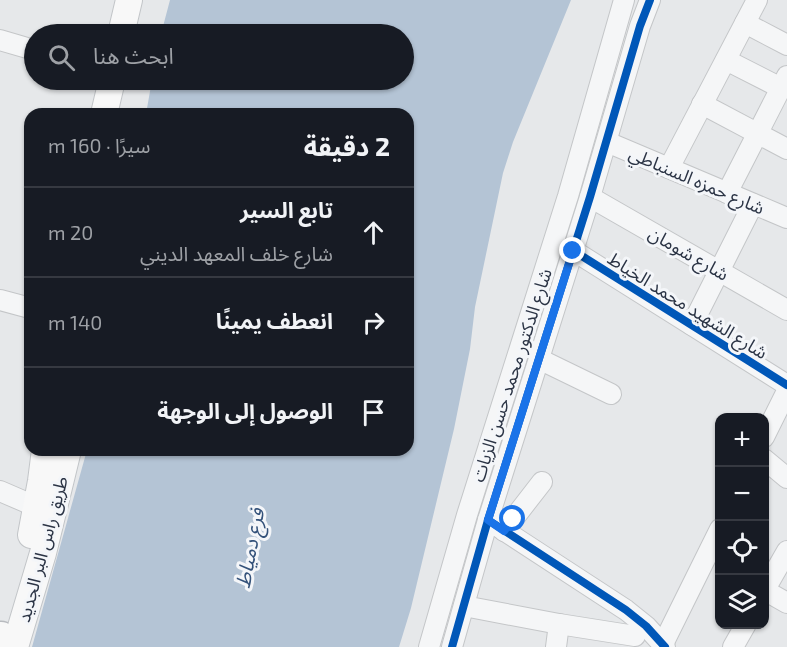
<!DOCTYPE html>
<html lang="ar">
<head>
<meta charset="utf-8">
<style>
	body { margin:0; font-family:"Exo 2","Noto Sans Arabic",sans-serif; background:#242831; color:#f1f3f6; direction:rtl }
	.controls { position:absolute; right:18px; bottom:18px; display:grid; overflow:hidden; border-radius:12px; box-shadow:0 2px 4px #0004 }
	.controls button { width:54px; height:54px; display:grid; place-items:center; padding:0; border:0; border-bottom:2px solid #363941; background:#171b24; color:#f1f3f6; font:30px sans-serif }
	.stop { position:absolute; width:18px; height:18px; margin:-14px; border:4px solid #1a73e8; border-radius:50%; background:#fff }
	.stop.end { background:#1a73e8; border-color:#fff; box-shadow:0 2px 6px #0008 }
	.list { margin:0; padding:0; list-style:none }
	h2 { display:flex; justify-content:space-between; align-items:center; height:78px; margin:0; padding:0 24px; font-size:26px }
	h2 small { font-size:20px; font-weight:400; color:#9ea1a6 }
	.list li { display:grid; grid-template-columns:39px 1fr auto; gap:18px; align-items:center; box-sizing:border-box; height:90px; padding:0 24px; border-top:2px solid #363941 }
	.list b { display:block; font-size:22px; white-space:nowrap }
	.list p { margin:0; font-size:20px; white-space:nowrap; color:#9ea1a6 }
	.list em { font-size:20px; font-style:normal; color:#9ea1a6 }
	.icon { flex:none; width:33px; height:33px; fill:none; stroke:currentColor; stroke-width:2; stroke-linecap:round; stroke-linejoin:round }
	.map { position:relative; flex:none; width:787px; height:647px; overflow:hidden; direction:ltr }
	.search { position:absolute; background:#171b24; box-shadow:0 2px 4px #0004; left:24px; top:24px; width:390px; height:66px; display:flex; align-items:center; gap:15px; box-sizing:border-box; padding:0 21px; border-radius:33px; color:#9ea1a6; font-size:22px }
	.panel { position:absolute; background:#171b24; box-shadow:0 2px 4px #0004; left:24px; top:108px; width:390px; height:348px; border-radius:18px; direction:rtl }
	.map>svg:first-child { display:block }
	.water { fill:#b4c4d5 }
	.lines { fill:none; stroke-linecap:round; stroke-linejoin:round }
	.minor-casing { stroke:#c4c6c8; stroke-width:22 }
	.major-casing { stroke:#c2c5c8; stroke-width:28 }
	.highway-casing { stroke:#b8bbbf; stroke-width:33 }
	.minor { stroke:#f5f6f7; stroke-width:20 }
	.major { stroke:#f8f8f8; stroke-width:26 }
	.highway { stroke:#f8f8f8; stroke-width:30 }
	.cycleway-casing { stroke:#f4f6f9; stroke-width:11 }
	.cycleway { stroke:#0057b8; stroke-width:8 }
	.route { stroke:#1a73e8; stroke-width:8 }
	.labels { text-anchor:middle; dominant-baseline:central; stroke-width:6; stroke-linejoin:round; paint-order:stroke }
	.street-label { font-size:18px; fill:#2b3445; stroke:#f4f6f9 }
	.water-label { font-size:20px; font-style:italic; fill:#34527a; stroke:#f4f6f9 }
</style>
</head>
<body>
<div class="map">
<svg width="787" height="647" viewBox="0 0 787 647">
	<rect width="100%" height="100%" fill="#e6e8ea"/>
	<polygon class="water" points="170,0 571,0 513,142 503,173 475,307 470,349 454,429 411,608 399,647 32,647 87,450 408,450 408,114 146,114 152,80 404,80 404,34 161,34"/>
	<g class="lines">
		<g class="minor-casing">
			<g id="minor">
				<polyline points="745,23 787,45"/>
				<polyline points="0,40 34,50"/>
				<polyline points="726,60 781,88"/>
				<polyline points="702,104 787,149"/>
				<polyline points="607,142 787,218"/>
				<polyline points="669,168 757,0"/>
				<polyline points="727,193 787,76"/>
				<polyline points="590,197 787,310"/>
				<polyline points="574,251 787,385"/>
				<polyline points="0,300 30,308"/>
				<polyline points="692,325 753,204"/>
				<polyline points="539,359 611,394"/>
				<polyline points="764,437 787,391"/>
				<polyline points="764,459 787,478"/>
				<polyline points="0,491 37,507"/>
				<polyline points="488,520 626,610 646,626 665,647"/>
				<polyline points="504,531 542,482"/>
				<polyline points="764,590 787,603"/>
				<polyline points="764,591 787,551"/>
				<polyline points="464,606 559,624 635,636"/>
				<polyline points="663,644 720,529"/>
				<polyline points="429,647 467,515 568,196 624,0"/>
				<polyline points="452,647 488,520 590,197 640,26 650,0"/>
				<polyline points="556,647 559,624"/>
				<polyline points="733,647 746,624"/>
			</g>
		</g>
		<g class="major-casing">
			<g id="major">
				<polyline points="121,34 129,0"/>
				<polyline points="104,114 112,80"/>
				<polyline points="31,535 41,481 45,450"/>
				<polyline points="15,647 43,553 68,450"/>
			</g>
		</g>
		<g class="highway-casing">
			<polyline id="highway" points="0,638 1,637"/>
		</g>
		<use href="#minor" class="minor"/>
		<use href="#major" class="major"/>
		<use href="#highway" class="highway"/>
		<g class="cycleway-casing">
			<g id="cycleway">
				<polyline points="574,251 787,385"/>
				<polyline points="488,520 626,610 646,626 665,647"/>
				<polyline points="452,647 488,520 590,197 640,26 650,0"/>
			</g>
		</g>
		<use href="#cycleway" class="cycleway"/>
	</g>
	<g class="lines">
		<polyline class="route" points="513,519 504,531 488,520 573,251"/>
	</g>
	<g class="labels">
		<g class="street-label">
			<text transform="translate(697 180) rotate(23)">شارع حمزه السنباطي</text>
			<text transform="translate(689 253) rotate(30)">شارع شومان</text>
			<text transform="translate(688 305) rotate(32)">شارع الشهيد محمد الخياط</text>
			<text transform="translate(511 375) rotate(-72)">شارع الدكتور محمد حسن الزيات</text>
			<text transform="translate(42 549) rotate(-75)">طريق راس البر الجديد</text>
		</g>
		<g class="water-label">
			<text transform="translate(249 548) rotate(-79)">فرع دمياط</text>
		</g>
	</g>
</svg>
<div class="controls">
<button>+</button>
<button>−</button>
<button><svg class="icon" aria-label="locate" viewBox="0 0 24 24"><circle cx="12" cy="12" r="6"/><path d="M12 2v4M12 18v4M2 12h4M18 12h4"/></svg></button>
<button><svg class="icon" aria-label="layers" viewBox="0 0 24 24"><path d="M12 4l9 5-9 5-9-5zM3 14l9 5 9-5"/></svg></button>
</div>
<div class="stop" style="left:513px;top:519px"></div>
<div class="stop end" style="left:573px;top:251px"></div>
<div class="search"><svg class="icon" aria-label="search" viewBox="0 0 24 24"><circle cx="10" cy="10" r="6"/><path d="M15 15l6 6"/></svg>ابحث هنا</div>
<section class="panel">
<h2>2 دقيقة<small>سيرًا · 160 m</small></h2>
<ul class="list">
<li><svg class="icon" aria-label="ahead" viewBox="0 0 24 24"><path d="M12 20V5M6 11l6-6 6 6"/></svg><div><b>تابع السير</b><p>شارع خلف المعهد الديني</p></div><em>20 m</em></li>
<li><svg class="icon" aria-label="right" viewBox="0 0 24 24"><path d="M7 20v-9h11M14 6l5 5-5 5"/></svg><div><b>انعطف يمينًا</b></div><em>140 m</em></li>
<li><svg class="icon" aria-label="arrive" viewBox="0 0 24 24"><path d="M6 21V4h12l-3 4 3 4H6"/></svg><div><b>الوصول إلى الوجهة</b></div></li>
</ul>
</section>
</div>
</body>
</html>
